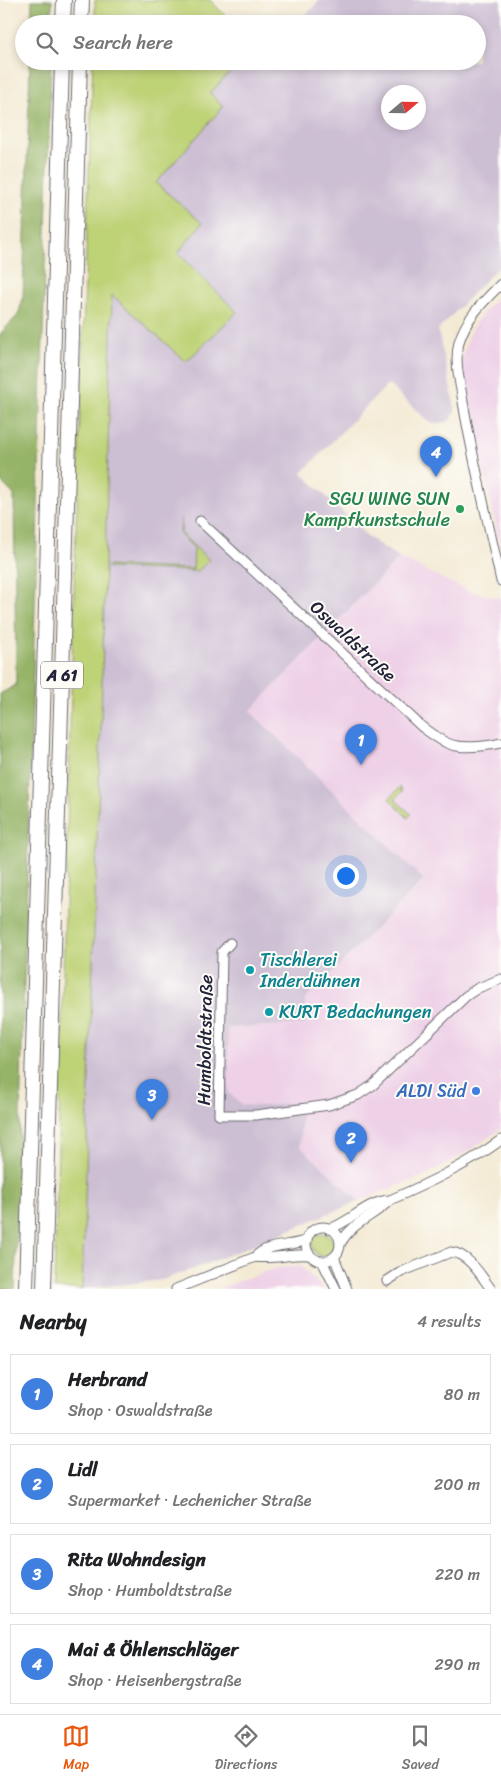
<!DOCTYPE html>
<html lang="en">
<head>
<meta charset="utf-8">
<style>
	body { margin:0; font-family:Sriracha,sans-serif; background:#f6f6f6; color:#202124 }
	.compass { position:absolute; left:381px; top:85px; width:45px; height:45px; border-radius:50%; background:#fff; box-shadow:0 2px 8px #0003; rotate:70deg }
	.you { position:absolute; left:345px; top:875px; width:18px; height:18px; margin:-12px; border:4px solid #fff; border-radius:50%; background:#1a73e8; box-shadow:0 0 0 8px #1a73e833 }
	.badge { display:grid; place-items:center; width:32px; height:32px; border-radius:50%; background:#ea580c; color:#fff; font-size:16px; font-weight:700 }
	.pin { position:absolute; translate:-50% -41px; filter:drop-shadow(0 1px 2px #0008) }
	.pin::after { content:''; position:absolute; top:26px; width:18px; height:15px; background:inherit; clip-path:polygon(0 0,100% 0,50% 100%) }
	.list { margin:0; padding:0; list-style:none }
	h2 { display:flex; justify-content:space-between; align-items:center; height:65px; margin:0; padding:0 20px; font-size:21px }
	h2 small { font-size:16px; font-weight:400; color:#757577 }
	.list li { display:grid; grid-template-columns:32px 1fr auto; gap:15px; align-items:center; box-sizing:border-box; height:80px; margin:0 10px 10px; padding:0 10px; border:1px solid #e0e0e0; border-radius:0px }
	.list b { display:block; font-size:19px; white-space:nowrap }
	.list p { margin:0; font-size:16px; white-space:nowrap; color:#757577 }
	.list em { font-size:16px; font-style:normal; color:#757577 }
	.icon { flex:none; width:28px; height:28px; fill:none; stroke:currentColor; stroke-width:2; stroke-linecap:round; stroke-linejoin:round }
	.map { position:relative; flex:none; width:501px; height:1289px; overflow:hidden }
	.search { position:absolute; background:#fff; box-shadow:0 2px 8px #0003; left:15px; right:15px; top:15px; height:55px; display:flex; align-items:center; gap:12px; box-sizing:border-box; padding:0 18px; border-radius:28px; color:#757577; font-size:19px }
	.sheet { height:425px; background:#fff }
	nav { display:flex; justify-content:space-around; align-items:center; box-sizing:border-box; height:70px; border-top:1px solid #e0e0e0; background:#fff; font-size:14px; color:#757577 }
	nav a { display:grid; justify-items:center; gap:2px }
	nav .on { color:#ea580c }
	.map>svg:first-child { display:block }
	.built { fill:#eed0e7 }
	.industrial { fill:#ccbed3; fill-rule:evenodd }
	.green { fill:#bed276; stroke:#707a58 }
	.forest { fill:#96b467; stroke:#5c6b51 }
	.lines { fill:none; stroke-linecap:round; stroke-linejoin:round }
	.minor-casing { stroke:#6b6870; stroke-width:11 }
	.highway-casing { stroke:#6b6870; stroke-width:16 }
	.minor { stroke:#fff; stroke-width:9 }
	.highway { stroke:#fff; stroke-width:14 }
	.leisure-dot { fill:#2e9e5b; stroke:#fdfcf7; stroke-width:2 }
	.culture-dot { fill:#0f9aa8; stroke:#fdfcf7; stroke-width:2 }
	.shop-dot { fill:#3f7fe0; stroke:#fdfcf7; stroke-width:2 }
	.labels { text-anchor:middle; dominant-baseline:central; stroke-width:4; stroke-linejoin:round; paint-order:stroke }
	.shield { fill:#fdfcf7; stroke:#646373; stroke-width:1 }
	.shield-label { font-size:16px; font-weight:bold; fill:#22223b }
	.leisure-label { font-size:18px; fill:#27864d; stroke:#fdfcf7; text-anchor:end }
	.street-label { font-size:18px; fill:#22223b; stroke:#fdfcf7 }
	.culture-label { font-size:18px; fill:#0d838f; stroke:#fdfcf7; text-anchor:start }
	.shop-label { font-size:18px; fill:#366cbe; stroke:#fdfcf7; text-anchor:end }
</style>
</head>
<body>
<div class="map">
<svg width="501" height="1289" viewBox="0 0 501 1289">
	<rect width="100%" height="100%" fill="#fdfcf7"/>
	<filter id="ink" filterUnits="userSpaceOnUse"><feTurbulence type="fractalNoise" baseFrequency=".02" numOctaves="2"/><feDisplacementMap in="SourceGraphic" scale="10" xChannelSelector="R" yChannelSelector="G"/><feConvolveMatrix kernelMatrix="1 2 1 2 8 2 1 2 1" color-interpolation-filters="sRGB"/></filter>
	<filter id="wash" filterUnits="userSpaceOnUse"><feTurbulence type="fractalNoise" baseFrequency=".0096" numOctaves="4" result="noise"/><feDisplacementMap in="SourceGraphic" scale="20" xChannelSelector="R" yChannelSelector="G"/><feGaussianBlur stdDeviation="1.12" result="paint"/><feColorMatrix in="noise" values="0 0 0 0 0 0 0 0 0 0 0 0 0 0 0 0 0 1.4 0 .05"/><feComposite in="paint" operator="in"/></filter>
	<g filter="url(#wash)">
		<rect width="100%" height="100%" fill="#f3e9d2"/>
		<g class="built">
			<polygon points="501,294 501,550 464,379 462,359 471,330 485,310"/>
			<polygon points="399,558 471,592 501,598 501,1129 468,1151 428,1174 359,1201 300,1146 301,1117 300,1102 264,1106 240,1105 229,1093 228,1028 305,1024 305,1000 424,881 250,711"/>
			<polygon points="300,1266 324,1289 218,1289 276,1268"/>
		</g>
		<path class="industrial" d="M320 0H501V264L438 330 455 408V412L450 420 445 422 436 424 429 422 388 384 302 473 368 537 399 558 250 711 424 880 305 1000V1024L228 1028 229 1093 241 1105 264 1106 300 1102 301 1117 300 1146 359 1201 204 1265 162 1280 82 1289 101 722 112 294 237 312 178 253 202 223 156 183 223 107 209 93 238 64 236 61H477V24H297ZM388 92H418V122H388Z"/>
		<g class="green">
			<polygon points="95,0 210,0 234,24 95,24"/>
			<polygon points="93,61 236,61 239,63 210,93 223,107 156,183 202,223 178,253 237,312 186,362 112,295 101,722 82,1289 54,1289 75,557"/>
			<polygon points="181,518 181,534 209,560 198,571 108,568 108,566 193,569 194,548 180,535"/>
			<polygon points="400,787 402,792 396,798 396,801 411,814 408,818 389,799"/>
			<circle cx="323" cy="1245" r="11"/>
		</g>
		<g class="forest">
			<polygon points="32,0 52,0 52,24 31,24"/>
			<polygon points="30,61 51,61 15,1289 0,1289 0,694 16,685 14,495 0,481 0,334 18,315 23,299"/>
		</g>
	</g>
	<g filter="url(#ink)">
		<g class="lines">
			<g class="minor-casing">
				<g id="minor">
					<path d="M501 284C484 301 466 318 459 342 454 363 460 381 463 402 473 462 488 521 501 581"/>
					<path d="M200 521 422 727C432 734 444 744 457 746 469 748 489 746 501 743"/>
					<polyline points="230,943 222,952 219,1115 256,1115 329,1105 358,1095 373,1085 466,996 478,988 501,979"/>
					<circle cx="323" cy="1244" r="17"/>
					<path d="M329 1229C351 1222 367 1201 390 1200 429 1183 467 1165 501 1140"/>
					<path d="M340 1244C353 1221 374 1217 390 1200"/>
					<path d="M255 1257C273 1260 292 1253 310 1255"/>
					<polyline points="334,1257 347,1289"/>
					<polyline points="322,1261 336,1289"/>
					<path d="M387 1281 401 1272 451 1252C469 1254 481 1276 491 1289"/>
					<path d="M176 1289 255 1257C267 1243 291 1247 307 1240"/>
				</g>
			</g>
			<g class="highway-casing">
				<g id="highway">
					<polyline points="63,24 64,0"/>
					<polyline points="81,24 82,0"/>
					<polyline points="26,1289 62,61"/>
					<polyline points="44,1289 80,61"/>
				</g>
			</g>
			<use href="#minor" class="minor"/>
			<use href="#highway" class="highway"/>
		</g>
	</g>
	<circle class="leisure-dot" cx="460" cy="509" r="5"/>
	<g class="culture-dot">
		<circle cx="250" cy="970" r="5"/>
		<circle cx="269" cy="1012" r="5"/>
	</g>
	<circle class="shop-dot" cx="476" cy="1091" r="5"/>
	<g class="labels">
		<rect class="shield" x="41" y="661.5" width="42" height="27" rx="4"/>
		<g class="shield-label">
			<text x="62" y="675">A 61</text>
		</g>
		<g class="leisure-label">
			<text x="450" y="499">SGU WING SUN<tspan x="450" dy="21">Kampfkunstschule</tspan></text>
		</g>
		<g class="street-label">
			<text transform="translate(353 641) rotate(43)">Oswaldstraße</text>
			<text transform="translate(205 1040) rotate(-89)">Humboldtstraße</text>
		</g>
		<g class="culture-label">
			<text x="260" y="960">Tischlerei<tspan x="260" dy="21">Inderdühnen</tspan></text>
			<text x="279" y="1012">KURT Bedachungen</text>
		</g>
		<g class="shop-label">
			<text x="466" y="1091">ALDI Süd</text>
		</g>
	</g>
</svg>
<svg class="compass" viewBox="-18 -18 36 36"><path d="M0-13l5 13h-10z" fill="#e53935"/><path d="M0 13l5-13h-10z" fill="#757577"/></svg>
<div class="you"></div>
<div class="pin badge" style="left:361px;top:765px;background:#3f7fe0">1</div>
<div class="pin badge" style="left:351px;top:1163px;background:#3f7fe0">2</div>
<div class="pin badge" style="left:152px;top:1120px;background:#3f7fe0">3</div>
<div class="pin badge" style="left:436px;top:477px;background:#3f7fe0">4</div>
<div class="search"><svg class="icon" aria-label="search" viewBox="0 0 24 24"><circle cx="10" cy="10" r="6"/><path d="M15 15l6 6"/></svg>Search here</div>
</div>
<section class="sheet">
<h2>Nearby<small>4 results</small></h2>
<ul class="list">
<li><span class="badge" style="background:#3f7fe0">1</span><div><b>Herbrand</b><p>Shop · Oswaldstraße</p></div><em>80 m</em></li>
<li><span class="badge" style="background:#3f7fe0">2</span><div><b>Lidl</b><p>Supermarket · Lechenicher Straße</p></div><em>200 m</em></li>
<li><span class="badge" style="background:#3f7fe0">3</span><div><b>Rita Wohndesign</b><p>Shop · Humboldtstraße</p></div><em>220 m</em></li>
<li><span class="badge" style="background:#3f7fe0">4</span><div><b>Mai &amp; Öhlenschläger</b><p>Shop · Heisenbergstraße</p></div><em>290 m</em></li>
</ul>
</section>
<nav>
<a class="on"><svg class="icon" aria-label="map" viewBox="0 0 24 24"><path d="M3 6l6-2 6 2 6-2v14l-6 2-6-2-6 2zM9 4v14M15 6v14"/></svg>Map</a>
<a><svg class="icon" aria-label="directions" viewBox="0 0 24 24"><path d="M12 3l9 9-9 9-9-9zM9 14v-3h6M13 9l2 2-2 2"/></svg>Directions</a>
<a><svg class="icon" aria-label="saved" viewBox="0 0 24 24"><path d="M7 4h10v16l-5-4-5 4z"/></svg>Saved</a>
</nav>
</body>
</html>
